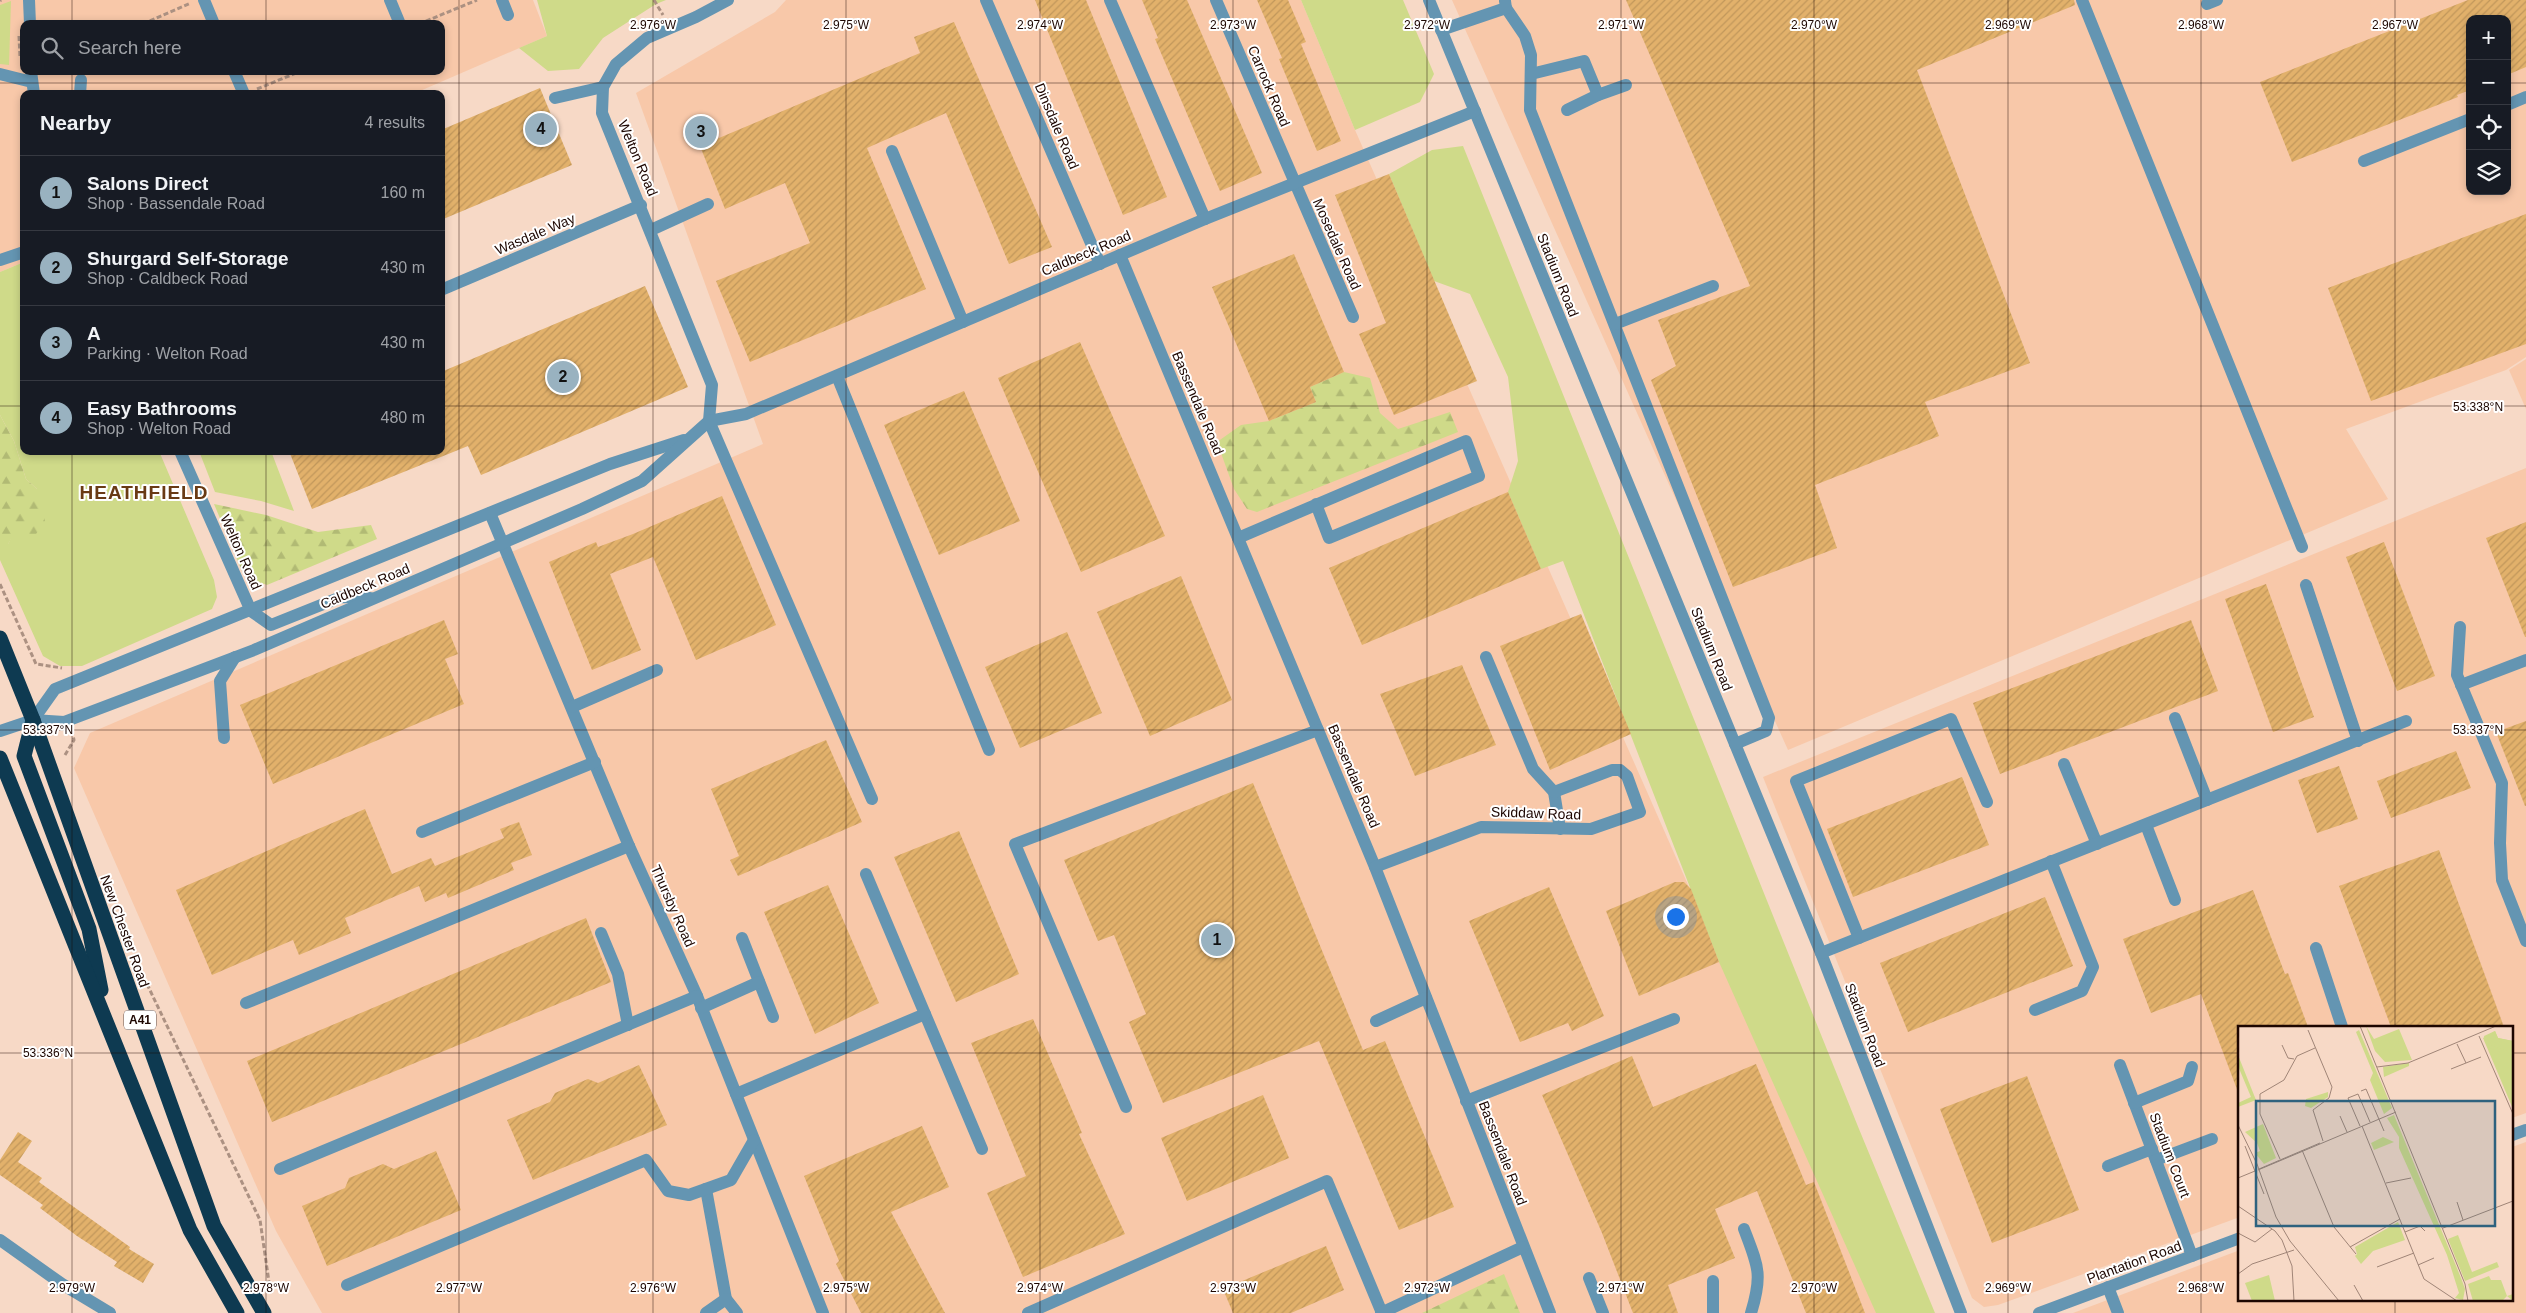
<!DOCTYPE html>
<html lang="en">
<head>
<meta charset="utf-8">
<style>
	body { margin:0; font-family:Helvetica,sans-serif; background:#242831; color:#f1f3f6 }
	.controls { position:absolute; right:15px; top:15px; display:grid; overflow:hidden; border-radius:10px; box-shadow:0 2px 8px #0003 }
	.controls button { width:45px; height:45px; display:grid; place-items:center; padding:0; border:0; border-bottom:1px solid #363941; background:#171b24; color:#f1f3f6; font:25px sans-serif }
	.you { position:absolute; left:1675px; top:916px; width:18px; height:18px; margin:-12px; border:4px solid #fff; border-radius:50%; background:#1a73e8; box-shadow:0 0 0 8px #1a73e833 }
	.badge { display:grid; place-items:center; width:32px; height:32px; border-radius:50%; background:#99b2c0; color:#111; font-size:16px; font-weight:700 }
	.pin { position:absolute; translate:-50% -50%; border:2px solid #fff; box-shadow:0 1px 5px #0006 }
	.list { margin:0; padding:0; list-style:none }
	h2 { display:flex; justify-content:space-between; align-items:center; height:65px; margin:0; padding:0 20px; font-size:21px }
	h2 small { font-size:16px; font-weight:400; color:#9ea1a6 }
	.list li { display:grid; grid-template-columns:32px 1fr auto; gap:15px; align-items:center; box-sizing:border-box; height:75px; padding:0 20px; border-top:1px solid #363941 }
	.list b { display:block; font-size:19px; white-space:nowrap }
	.list p { margin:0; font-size:16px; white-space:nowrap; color:#9ea1a6 }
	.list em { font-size:16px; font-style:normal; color:#9ea1a6 }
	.icon { flex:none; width:28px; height:28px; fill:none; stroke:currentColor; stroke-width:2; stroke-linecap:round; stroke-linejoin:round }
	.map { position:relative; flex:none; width:2526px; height:1313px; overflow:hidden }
	.search { position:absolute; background:#171b24; box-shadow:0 2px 8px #0003; left:20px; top:20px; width:425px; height:55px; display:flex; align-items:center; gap:12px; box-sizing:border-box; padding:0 18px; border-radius:10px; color:#9ea1a6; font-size:19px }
	.panel { position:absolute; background:#171b24; box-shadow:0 2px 8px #0003; left:20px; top:90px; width:425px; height:365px; border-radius:10px }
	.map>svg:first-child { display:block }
	.built { fill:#f8c8a9; fill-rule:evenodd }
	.grass { fill:#cfda89 }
	.forest { fill:url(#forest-firs) }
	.building { fill:url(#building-hatch) }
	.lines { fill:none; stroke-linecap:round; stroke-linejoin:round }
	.path { stroke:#ac9182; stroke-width:3; stroke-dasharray:5 2.5; stroke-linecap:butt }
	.minor { stroke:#6495b2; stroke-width:12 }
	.highway { stroke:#0e3a51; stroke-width:15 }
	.ticks { fill:none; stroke:#1d0600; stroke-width:1; stroke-opacity:0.45 }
	.labels { text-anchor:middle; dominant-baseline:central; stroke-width:4; stroke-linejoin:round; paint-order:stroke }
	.shield { fill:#fff; stroke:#61514c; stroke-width:1 }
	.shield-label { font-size:12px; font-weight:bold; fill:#1d0600 }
	.street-label { font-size:14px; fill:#1d0600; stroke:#fff }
	.district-label { font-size:19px; font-weight:bold; letter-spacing:1px; fill:#693a14; stroke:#fff }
	.inset-road { fill:none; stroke:#a08577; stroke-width:1 }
	.view { fill:#2e627e; fill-opacity:0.15; stroke:#2e627e; stroke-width:2.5 }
	.inset-edge { fill:none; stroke:#1d0600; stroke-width:2.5 }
	.ticks-label { font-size:12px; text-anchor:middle; fill:#1d0600; stroke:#fff; stroke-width:4; stroke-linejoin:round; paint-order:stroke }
</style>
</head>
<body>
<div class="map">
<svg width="2526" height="1313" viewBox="0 0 2526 1313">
	<defs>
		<pattern id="forest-firs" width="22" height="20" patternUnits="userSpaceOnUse" patternTransform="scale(1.25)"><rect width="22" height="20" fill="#cfda89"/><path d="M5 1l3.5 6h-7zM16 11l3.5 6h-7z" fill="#b1ba74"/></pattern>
		<pattern id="building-hatch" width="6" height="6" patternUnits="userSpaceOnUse" patternTransform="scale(1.25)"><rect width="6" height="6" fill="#e2b16b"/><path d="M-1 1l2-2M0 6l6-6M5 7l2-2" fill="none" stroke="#c1975b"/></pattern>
	</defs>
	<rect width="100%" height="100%" fill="#f7d9c6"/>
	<g class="built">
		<path d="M0 0H533L547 36 413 94H24V262L0 272ZM24 24H441V71H24Z"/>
		<polygon points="786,0 1301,0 1355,130 1877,1313 322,1313 276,1231 74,768 90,733 763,444 636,93 775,12"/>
		<path d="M1452 0H2526V357L2506 370 2346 429 2388 499 1788 750ZM2470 19H2507V191H2470Z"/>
		<polygon points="2526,359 2526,409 2509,370"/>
		<polygon points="2526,468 2526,1113 2512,1118 2512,1027 2240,1027 2240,1217 1998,1305 1984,1307 1972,1298 1763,777"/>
		<polygon points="2526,1142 2526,1313 2073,1313 2240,1250 2240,1299 2512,1299 2512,1147"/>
	</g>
	<g class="grass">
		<polygon points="537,0 666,0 656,4 603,38 579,69 548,71 519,48 547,36"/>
		<polygon points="1301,0 1403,0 1434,74 1420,102 1355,130"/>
		<polygon points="11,1 9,65 0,64 0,5"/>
		<polygon points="1463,146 1859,1129 1935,1313 1876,1313 1719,962 1563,561 1541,569 1508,492 1518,461 1508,377 1470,294 1434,281 1389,174 1432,150"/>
		<polygon points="24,262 24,451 159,451 214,580 217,597 212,609 82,666 60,666 43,656 0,560 0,544 8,544 37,489 26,479 14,441 0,415 0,272"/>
		<polygon points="199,451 271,451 294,511 261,501 215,492"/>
	</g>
	<g class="forest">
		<polygon points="1344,372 1370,378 1380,413 1398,429 1450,412 1458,432 1257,512 1247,509 1234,489 1217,442 1241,425 1269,421 1316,402 1310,387"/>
		<polygon points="0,415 14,441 26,479 37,489 45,521 34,537 15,533 8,544 0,544"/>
		<polygon points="214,504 266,515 318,532 371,525 377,539 267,585 253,580 242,571"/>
		<polygon points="1504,1274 1520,1313 1422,1313"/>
	</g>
	<g class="building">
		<polygon points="1035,0 1086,0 1167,197 1123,215"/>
		<polygon points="1142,0 1187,0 1262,173 1220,191 1155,39 1158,38"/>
		<polygon points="1257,0 1288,0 1306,42 1301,44 1341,141 1317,151 1279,59 1282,58"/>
		<polygon points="1626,0 2074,0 2075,5 1917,70 2030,363 1925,402 1939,436 1815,485 1837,548 1733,587 1651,380 1676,366 1658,320 1750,286"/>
		<polygon points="2468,0 2526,0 2526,67 2507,75 2507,19 2470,19 2470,90 2457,95 2458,97 2292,162 2260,82"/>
		<polygon points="954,22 1052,247 1009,264 946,113 867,148 926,289 750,362 716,281 810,243 785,183 725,209 700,146 920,53 914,37"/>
		<polygon points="540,88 572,165 441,220 441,130"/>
		<polygon points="1389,174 1477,381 1394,415 1359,334 1386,323 1335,195"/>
		<polygon points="2526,214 2526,344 2371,401 2328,288"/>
		<polygon points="1294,254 1344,372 1310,387 1316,402 1269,421 1212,287"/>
		<polygon points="645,286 688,387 481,475 468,446 312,509 289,451 441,451 441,372"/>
		<polygon points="1080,342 1165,536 1081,572 998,378"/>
		<polygon points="964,391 1020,521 939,555 884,425"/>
		<polygon points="1508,492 1541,569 1362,645 1329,568"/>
		<polygon points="722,496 776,625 696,660 653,557 610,574 641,650 592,670 549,562 596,542 598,547 633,534"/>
		<polygon points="2526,522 2526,637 2525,637 2486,538"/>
		<polygon points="2384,542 2435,676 2397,691 2346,557"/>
		<polygon points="1181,576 1232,700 1150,736 1097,612"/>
		<polygon points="2266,584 2314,717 2273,732 2225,599"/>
		<polygon points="1581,614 1631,734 1550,770 1500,646"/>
		<polygon points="444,620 458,654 445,659 464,704 273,784 240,705"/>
		<polygon points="2191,620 2218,691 2000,774 1973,703"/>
		<polygon points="1067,632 1102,713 1020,748 985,667"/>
		<polygon points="1462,665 1496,745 1415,776 1380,694"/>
		<polygon points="2526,721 2526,806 2525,806 2496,732"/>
		<polygon points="826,740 862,822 738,876 730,860 739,856 711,789"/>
		<polygon points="2456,751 2471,788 2391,818 2377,781"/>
		<polygon points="2339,766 2358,819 2317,833 2298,780"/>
		<polygon points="1962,777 1989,845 1853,897 1827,829"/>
		<polygon points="1253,783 1363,1050 1385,1041 1454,1207 1399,1230 1319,1041 1163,1103 1129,1022 1146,1014 1114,935 1098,941 1064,860"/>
		<polygon points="365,809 392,874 431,858 435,866 504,838 500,829 519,822 532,855 511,863 514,870 448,898 446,893 425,902 419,886 345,918 351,933 299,955 293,940 212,975 176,890"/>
		<polygon points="959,831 1019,974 956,1002 894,857"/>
		<polygon points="2439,850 2504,1027 2391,1027 2339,886"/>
		<polygon points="1675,882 1684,882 1691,889 1719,962 1639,996 1606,911"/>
		<polygon points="828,885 879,1003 815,1034 764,912"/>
		<polygon points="1549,887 1604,1016 1572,1031 1568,1023 1520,1042 1469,921"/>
		<polygon points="2253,890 2285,974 2288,973 2308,1027 2240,1027 2238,1092 2201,994 2151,1013 2123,939"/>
		<polygon points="2045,897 2073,966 1908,1032 1880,963"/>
		<polygon points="586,918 611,982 272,1122 247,1061"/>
		<polygon points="1033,1019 1082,1133 1079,1134 1125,1234 1023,1277 987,1193 1026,1176 971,1043"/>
		<polygon points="1632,1056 1653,1107 1756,1064 1806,1185 1814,1182 1865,1313 1806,1313 1757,1191 1715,1209 1735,1258 1668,1285 1678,1313 1633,1313 1602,1233 1542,1095"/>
		<polygon points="639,1065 667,1125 533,1180 507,1120 550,1102 555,1093 588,1079 598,1083"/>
		<polygon points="2027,1076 2079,1210 1992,1243 1940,1109"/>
		<polygon points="1263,1095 1289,1158 1187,1201 1161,1138"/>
		<polygon points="922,1126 949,1187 891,1212 945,1313 861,1313 836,1264 839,1261 804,1176"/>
		<polygon points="18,1132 32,1141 18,1162 42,1178 39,1182 130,1247 129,1249 154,1264 143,1283 114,1266 117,1262 77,1236 40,1208 43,1205 0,1175 0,1160"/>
		<polygon points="436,1151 461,1210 327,1266 302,1206 345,1188 349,1178 383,1164 394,1169"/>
		<polygon points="1326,1246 1344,1290 1291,1313 1233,1313 1223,1289"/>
	</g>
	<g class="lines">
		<g class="path">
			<polyline points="654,0 663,15"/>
			<polyline points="0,1 1,0"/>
			<polyline points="143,24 191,3"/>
			<polyline points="419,24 477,0"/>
			<polyline points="19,36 20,57 23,57"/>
			<polyline points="257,89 301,71"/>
			<polyline points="0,584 36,664 62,668"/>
			<polyline points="65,755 74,740 73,735"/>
			<polyline points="147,984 260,1220 270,1289"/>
		</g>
		<g class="minor">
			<polyline points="29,0 30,24"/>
			<polyline points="204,0 214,24"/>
			<polyline points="390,0 400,24"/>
			<polyline points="502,0 508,15"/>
			<polyline points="728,0 696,17 647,38 616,64 603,87 602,113 712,385 709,421 872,799"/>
			<polyline points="986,0 1100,264"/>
			<polyline points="1110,0 1205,219"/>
			<polyline points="1216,0 1353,317"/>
			<polyline points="1429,0 1821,953 1961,1313"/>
			<polyline points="2082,0 2302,547"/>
			<polyline points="2207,4 2217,0"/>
			<polyline points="1506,8 1525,36 1531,55 1530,110 1769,718 1766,731 1735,744"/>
			<polyline points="1441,30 1506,8 1505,1"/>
			<polyline points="31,71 34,94"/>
			<polyline points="234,71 244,94"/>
			<polyline points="0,74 32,82"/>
			<polyline points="1531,74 1584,61 1598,95"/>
			<polyline points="80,94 81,80"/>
			<polyline points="555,98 603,87"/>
			<polyline points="2507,105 2526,97"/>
			<polyline points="1567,110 1598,95 1626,85"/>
			<polyline points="892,151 963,322"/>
			<polyline points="2364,161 2470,119"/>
			<polyline points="651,230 708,204"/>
			<polyline points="1120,255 1375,867 1550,1313"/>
			<polyline points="0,260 24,252"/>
			<polyline points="441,290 641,205"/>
			<polyline points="1615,324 1713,286"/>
			<polyline points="837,376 989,750"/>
			<polyline points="180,451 251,611"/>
			<polyline points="490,513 629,846 697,996 823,1313"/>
			<polyline points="1238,538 1466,441 1479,476 1329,538 1316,504"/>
			<polyline points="2306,585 2358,741"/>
			<polyline points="251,611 271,625 341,597 370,598"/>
			<polyline points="2460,627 2457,675 2502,783 2500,843 2502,880 2526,941"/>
			<polyline points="1486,657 1533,769 1554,792 1560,829"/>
			<polyline points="2461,685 2526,660"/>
			<polyline points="572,707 657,670"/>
			<polyline points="2175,718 2207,800"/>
			<polyline points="33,720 55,689 610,464 684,440"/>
			<polyline points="0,731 33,720 64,722 254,650 582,509 642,481 709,421 746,414 1205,219 1475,111"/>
			<polyline points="224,738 220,681 235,657"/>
			<polyline points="2064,764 2097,844"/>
			<polyline points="2146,825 2175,900"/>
			<polyline points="422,832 595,762"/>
			<polyline points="1375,867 1481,827 1591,829 1640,812 1627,776 1620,770 1612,770 1554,792"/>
			<polyline points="601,933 618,974 628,1025"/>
			<polyline points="742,938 773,1017"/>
			<polyline points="1859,938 1796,781 1951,719 1987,802"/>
			<polyline points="2316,948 2342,1027"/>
			<polyline points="1821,953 2406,721"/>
			<polyline points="246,1003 629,846"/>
			<polyline points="701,1008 759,982"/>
			<polyline points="2035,1010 2082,991 2093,967 2051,861"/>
			<polyline points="925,1014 982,1149"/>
			<polyline points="1376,1021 1426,998"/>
			<polyline points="2120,1065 2192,1256"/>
			<polyline points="736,1094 925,1014 866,874"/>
			<polyline points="1466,1101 1674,1019"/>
			<polyline points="2134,1103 2188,1081 2192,1067"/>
			<polyline points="1126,1107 1015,844 1318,730"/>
			<polyline points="2512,1135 2526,1130"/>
			<polyline points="2156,1160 2212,1139"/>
			<polyline points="2108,1166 2152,1149"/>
			<polyline points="280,1169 697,996"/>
			<polyline points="706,1189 726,1299 737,1313"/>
			<path d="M1744 1229C1758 1266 1763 1274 1751 1313"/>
			<polyline points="0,1240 62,1284 110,1313"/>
			<polyline points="1589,1278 1603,1313"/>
			<polyline points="347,1285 646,1160 668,1191 689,1195 731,1180 754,1140"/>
			<polyline points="2108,1287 2118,1313"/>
			<polyline points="706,1313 726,1299"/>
			<polyline points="1028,1313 1327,1181 1382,1313"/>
			<polyline points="1381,1313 1523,1247"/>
			<polyline points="1713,1313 1713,1281"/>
			<polyline points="2039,1313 2240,1238"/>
		</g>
		<g class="highway">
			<polyline points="0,638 33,720 214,1226 264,1313"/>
			<polyline points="33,720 24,756 89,929 101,990"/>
			<polyline points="0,758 190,1230 237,1313"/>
		</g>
	</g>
	<path class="ticks" d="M72 0V24M266 0V24M459 0V1313M653 0V1313M846 0V1313M1040 0V1313M1233 0V1313M1427 0V1313M1621 0V1313M1814 0V1313M2008 0V1313M2201 0V1313M2395 0V1027M72 71V94M266 71V94M0 83H2470M2507 83H2526M0 406H24M441 406H2526M72 451V1313M266 451V1313M0 730H2526M0 1053H2240M2512 1053H2526M2395 1299V1313"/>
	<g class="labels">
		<rect class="shield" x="124" y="1010.5" width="32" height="19" rx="4"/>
		<g class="shield-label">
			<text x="140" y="1020">A41</text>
		</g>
		<g class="street-label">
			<text transform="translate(1269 86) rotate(67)">Carrock Road</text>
			<text transform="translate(1057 126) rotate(67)">Dinsdale Road</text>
			<text transform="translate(638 158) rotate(67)">Welton Road</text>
			<text transform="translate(535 234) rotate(-23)">Wasdale Way</text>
			<text transform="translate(1337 244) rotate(66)">Mosedale Road</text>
			<text transform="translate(1086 253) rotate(-23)">Caldbeck Road</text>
			<text transform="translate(1558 275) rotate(68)">Stadium Road</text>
			<text transform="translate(1198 403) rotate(67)">Bassendale Road</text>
			<text transform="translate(241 552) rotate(66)">Welton Road</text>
			<text transform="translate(365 586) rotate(-23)">Caldbeck Road</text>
			<text transform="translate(1712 649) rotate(68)">Stadium Road</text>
			<text transform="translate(1354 776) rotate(67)">Bassendale Road</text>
			<text transform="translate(1536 813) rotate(2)">Skiddaw Road</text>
			<text transform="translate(673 906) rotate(66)">Thursby Road</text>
			<text transform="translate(125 931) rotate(70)">New Chester Road</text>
			<text transform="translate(1865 1025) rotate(69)">Stadium Road</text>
			<text transform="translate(1503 1153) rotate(69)">Bassendale Road</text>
			<text transform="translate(2170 1155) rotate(69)">Stadium Court</text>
			<text transform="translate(2134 1262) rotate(-20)">Plantation Road</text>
		</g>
		<g class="district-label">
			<text x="144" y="492">HEATHFIELD</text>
		</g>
	</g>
	<g transform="translate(2238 1026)">
		<rect width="275" height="275" fill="#f7d9c6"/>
		<path d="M128 0 136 13 161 3 174 34 147 36 137 25ZM121 4 154 82 146 88 132 54 135 47 118 6ZM257 5 260 12 275 15V83L245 12ZM171 37V40L146 51 145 41ZM90 66V71L73 82 67 80 68 73ZM156 89 223 252 227 263 225 274 217 272 221 267 209 229 161 122V111L149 92ZM25 98 38 132 26 138 17 127 22 125 19 117 7 106Z" fill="#cfda89"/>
		<path d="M257 5 260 12 275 15V31L271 25 247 17 246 10ZM0 29 18 74 0 81V77L13 71 0 40ZM145 111 156 116 136 124 133 117ZM160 196 167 214 135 225 123 238 117 230 119 228 117 221ZM220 209 234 246 259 236 261 241 227 255 210 213ZM251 250 253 254H263L269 270 275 268V275L269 270 264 275H235L230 258Z" fill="#cfda89"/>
		<path d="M31 249 37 275H14L7 257Z" fill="#cfda89"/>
		<path class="inset-road" d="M122 0 227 258 230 275M70 4 94 61 91 72 75 84 85 115M241 10 275 88M219 18 228 37M44 19 50 32 56 33M139 41 170 37 258 0M213 43 243 31M123 65 128 63 146 105M102 90 109 106M0 99 19 138 38 191 52 215 101 275M122 100 110 72 120 68 132 96M124 100 186 253 219 275M7 120 26 168M64 124 96 201 118 228M42 133 22 88V68L46 54 59 30 77 22M21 143 82 117M20 144 158 86M0 152 17 145M148 157 173 152M219 176 225 194M0 180 37 205 44 214 54 240 56 275M205 202 275 175M167 206 182 200 187 205M0 207 17 216 34 203M112 221 162 193M180 239 196 232M139 241 176 227M0 248 14 238 56 224M116 259 125 275"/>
		<path class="view" d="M18 75H257V200H18Z"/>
		<rect width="275" height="275" class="inset-edge"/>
	</g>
	<g class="ticks-label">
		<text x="653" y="29">2.976°W</text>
		<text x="846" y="29">2.975°W</text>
		<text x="1040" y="29">2.974°W</text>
		<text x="1233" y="29">2.973°W</text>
		<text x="1427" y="29">2.972°W</text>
		<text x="1621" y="29">2.971°W</text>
		<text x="1814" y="29">2.970°W</text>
		<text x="2008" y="29">2.969°W</text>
		<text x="2201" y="29">2.968°W</text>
		<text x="2395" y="29">2.967°W</text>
		<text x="2478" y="411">53.338°N</text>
		<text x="48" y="734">53.337°N</text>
		<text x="2478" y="734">53.337°N</text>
		<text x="48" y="1057">53.336°N</text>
		<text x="72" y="1292">2.979°W</text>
		<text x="266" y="1292">2.978°W</text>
		<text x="459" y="1292">2.977°W</text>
		<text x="653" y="1292">2.976°W</text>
		<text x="846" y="1292">2.975°W</text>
		<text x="1040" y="1292">2.974°W</text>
		<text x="1233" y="1292">2.973°W</text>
		<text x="1427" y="1292">2.972°W</text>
		<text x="1621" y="1292">2.971°W</text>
		<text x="1814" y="1292">2.970°W</text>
		<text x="2008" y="1292">2.969°W</text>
		<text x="2201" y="1292">2.968°W</text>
	</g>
</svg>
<div class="controls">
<button>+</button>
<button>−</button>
<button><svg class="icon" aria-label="locate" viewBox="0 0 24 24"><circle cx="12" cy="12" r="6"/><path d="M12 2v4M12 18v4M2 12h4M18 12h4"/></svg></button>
<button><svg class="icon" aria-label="layers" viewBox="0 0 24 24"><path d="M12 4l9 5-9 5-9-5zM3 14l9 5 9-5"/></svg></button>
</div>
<div class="you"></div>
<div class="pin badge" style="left:1217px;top:940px">1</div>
<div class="pin badge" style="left:563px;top:377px">2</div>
<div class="pin badge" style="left:701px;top:132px">3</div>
<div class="pin badge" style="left:541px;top:129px">4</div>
<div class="search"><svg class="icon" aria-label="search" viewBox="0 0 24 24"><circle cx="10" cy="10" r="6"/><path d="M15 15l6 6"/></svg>Search here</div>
<section class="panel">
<h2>Nearby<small>4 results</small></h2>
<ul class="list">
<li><span class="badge">1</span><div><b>Salons Direct</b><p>Shop · Bassendale Road</p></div><em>160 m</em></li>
<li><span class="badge">2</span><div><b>Shurgard Self-Storage</b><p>Shop · Caldbeck Road</p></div><em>430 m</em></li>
<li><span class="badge">3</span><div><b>A</b><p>Parking · Welton Road</p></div><em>430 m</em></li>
<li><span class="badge">4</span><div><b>Easy Bathrooms</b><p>Shop · Welton Road</p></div><em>480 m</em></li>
</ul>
</section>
</div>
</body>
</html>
